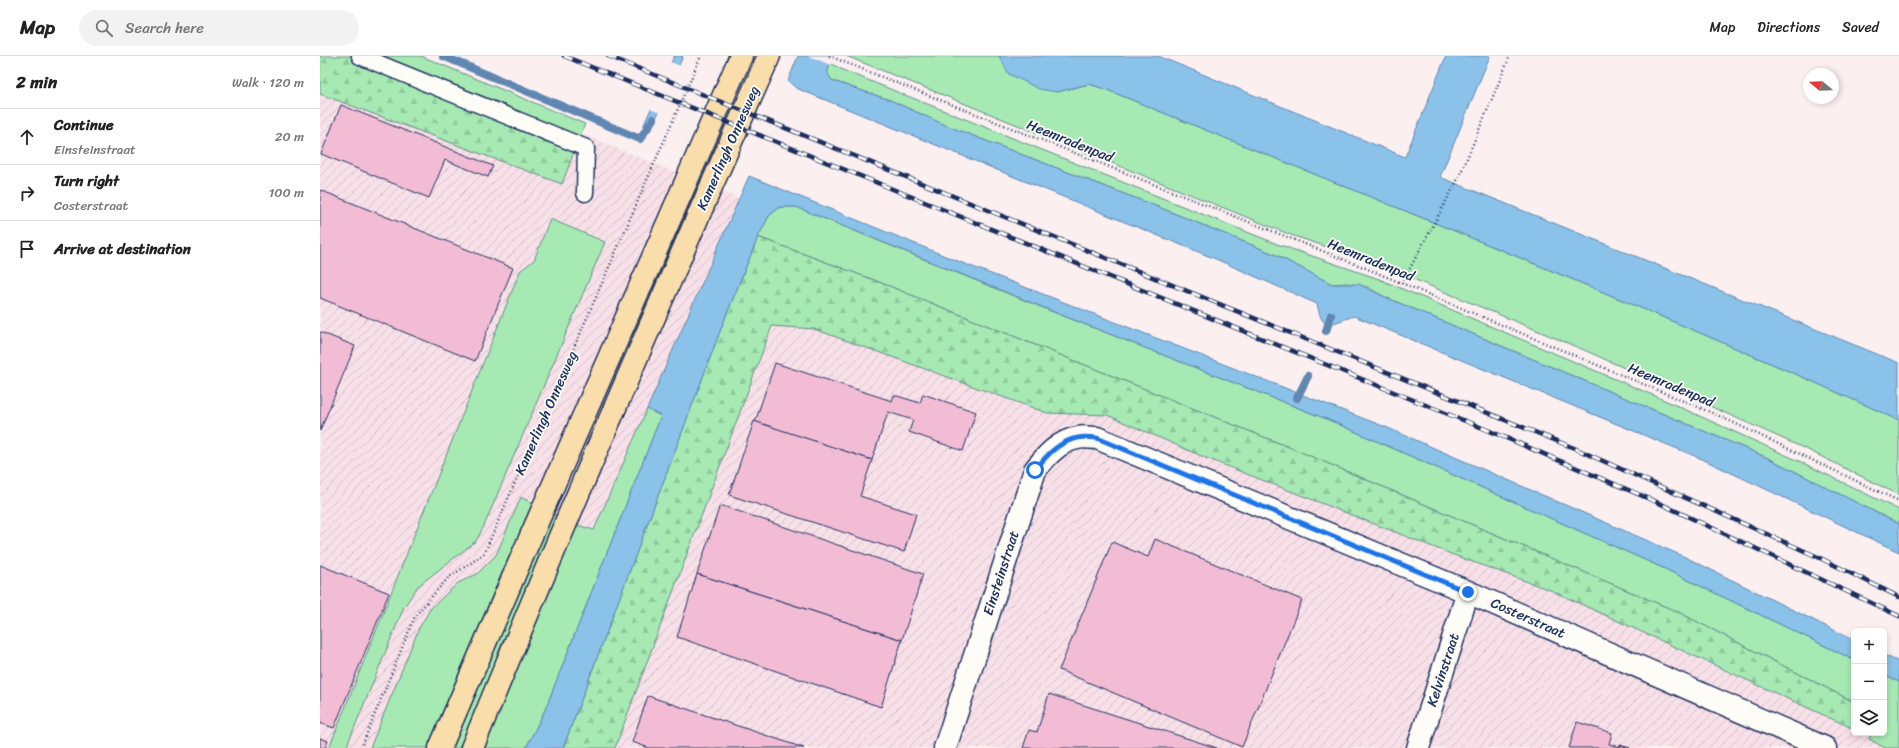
<!DOCTYPE html>
<html lang="en">
<head>
<meta charset="utf-8">
<style>
	body { margin:0; font-family:Sriracha,sans-serif; background:#f2f2f2; color:#222 }
	.controls { position:absolute; right:12px; bottom:12px; display:grid; overflow:hidden; border-radius:6px; box-shadow:0 2px 6px #0003 }
	.controls button { width:36px; height:36px; display:grid; place-items:center; padding:0; border:0; border-bottom:1px solid #e0e0e0; background:#fff; color:#222; font:20px sans-serif }
	.compass { position:absolute; left:1483px; top:12px; width:36px; height:36px; border-radius:50%; background:#fff; box-shadow:0 2px 6px #0003; rotate:289deg }
	.stop { position:absolute; width:12px; height:12px; margin:-9px; border:3px solid #1a73e8; border-radius:50%; background:#fff }
	.stop.end { background:#1a73e8; border-color:#fff; box-shadow:0 1px 4px #0008 }
	.list { margin:0; padding:0; list-style:none }
	h2 { display:flex; justify-content:space-between; align-items:center; height:52px; margin:0; padding:0 16px; font-size:17px }
	h2 small { font-size:13px; font-weight:400; color:#767676 }
	.list li { display:grid; grid-template-columns:26px 1fr auto; gap:12px; align-items:center; box-sizing:border-box; height:56px; padding:0 16px; border-top:1px solid #e0e0e0 }
	.list b { display:block; font-size:15px; white-space:nowrap }
	.list p { margin:0; font-size:13px; white-space:nowrap; color:#767676 }
	.list em { font-size:13px; font-style:normal; color:#767676 }
	.icon { flex:none; width:22px; height:22px; fill:none; stroke:currentColor; stroke-width:2; stroke-linecap:round; stroke-linejoin:round }
	.map { position:relative; flex:none; width:1579px; height:692px; overflow:hidden }
	header { display:flex; align-items:center; gap:24px; box-sizing:border-box; height:56px; padding:0 20px; background:#fff; border-bottom:1px solid #e0e0e0 }
	header strong { font-size:19px }
	nav { display:flex; gap:22px; margin-inline-start:auto; font-size:14px }
	.search { width:280px; height:36px; background:#f2f2f2; display:flex; align-items:center; gap:10px; box-sizing:border-box; padding:0 14px; border-radius:22px; color:#767676; font-size:15px }
	main { display:flex }
	aside { flex:1; background:#fff }
	.map>svg:first-child { display:block }
	.industrial { fill:url(#industrial-furrows) }
	.green { fill:#a6e9b3; stroke:#608c88 }
	.forest { fill:url(#forest-firs); stroke:#608c88 }
	.water { fill:#8ac2e9; stroke:#5e87b1 }
	.pier { fill:#fbeff0 }
	.lines { fill:none; stroke-linecap:round; stroke-linejoin:round }
	.stream { stroke:#5e87b1; stroke-width:8 }
	.building { fill:#f2bcd5; stroke:#1b2f5e }
	.service-casing { stroke:#1b2f5e; stroke-width:19 }
	.minor-casing { stroke:#1b2f5e; stroke-width:25 }
	.primary-casing { stroke:#1b2f5e; stroke-width:25 }
	.path { stroke:#1b2f5e; stroke-width:2.5; stroke-dasharray:1 3; stroke-linecap:butt }
	.service { stroke:#fdfcf7; stroke-width:16 }
	.minor { stroke:#fdfcf7; stroke-width:22 }
	.primary { stroke:#f9ddab; stroke-width:22 }
	.rail-casing { stroke:#1b2f5e; stroke-width:4.5 }
	.rail { stroke:#fdfcf7; stroke-width:3; stroke-dasharray:9; stroke-linecap:butt }
	.route { stroke:#1a73e8; stroke-width:5 }
	.labels { text-anchor:middle; dominant-baseline:central; stroke-width:3.5; stroke-linejoin:round; paint-order:stroke }
	.street-label { font-size:14px; fill:#1b2f5e; stroke:#fdfcf7 }
</style>
</head>
<body>
<header>
<strong>Map</strong>
<div class="search"><svg class="icon" aria-label="search" viewBox="0 0 24 24"><circle cx="10" cy="10" r="6"/><path d="M15 15l6 6"/></svg>Search here</div>
<nav><a>Map</a><a>Directions</a><a>Saved</a></nav>
</header>
<main>
<aside>
<h2>2 min<small>Walk · 120 m</small></h2>
<ul class="list">
<li><svg class="icon" aria-label="ahead" viewBox="0 0 24 24"><path d="M12 20V5M6 11l6-6 6 6"/></svg><div><b>Continue</b><p>Einsteinstraat</p></div><em>20 m</em></li>
<li><svg class="icon" aria-label="right" viewBox="0 0 24 24"><path d="M7 20v-9h11M14 6l5 5-5 5"/></svg><div><b>Turn right</b><p>Costerstraat</p></div><em>100 m</em></li>
<li><svg class="icon" aria-label="arrive" viewBox="0 0 24 24"><path d="M6 21V4h12l-3 4 3 4H6"/></svg><div><b>Arrive at destination</b></div></li>
</ul>
</aside>
<div class="map">
<svg width="1579" height="692" viewBox="0 0 1579 692">
	<defs>
		<pattern id="industrial-furrows" width="10" height="10" patternUnits="userSpaceOnUse"><rect width="10" height="10" fill="#f8e0e8"/><path d="M-1 1l2-2M0 10L10 0M9 11l2-2" fill="none" stroke="#d4c0c9"/></pattern>
		<pattern id="forest-firs" width="22" height="20" patternUnits="userSpaceOnUse"><rect width="22" height="20" fill="#a6e9b3"/><path d="M5 1l3.5 6h-7zM16 11l3.5 6h-7z" fill="#8ec89c"/></pattern>
	</defs>
	<rect width="100%" height="100%" fill="#fbeff0"/>
	<filter id="ink" filterUnits="userSpaceOnUse"><feTurbulence type="fractalNoise" baseFrequency=".025" numOctaves="2"/><feDisplacementMap in="SourceGraphic" scale="8" xChannelSelector="R" yChannelSelector="G"/><feConvolveMatrix kernelMatrix="1 2 1 2 8 2 1 2 1" color-interpolation-filters="sRGB"/></filter>
	<g filter="url(#ink)">
		<polygon class="industrial" points="0,0 72,0 966,367 1136,443 1534,652 1534,677 1579,676 1579,692 0,692"/>
		<g class="green">
			<polygon points="36,0 101,0 265,68 257,88"/>
			<path d="M526 0H679L689 18 737 36 769 28 785 33C1051 142 1318 246 1579 364V439L1488 394 1403 356 1264 294 1055 207 971 179Z"/>
			<polygon points="510,7 525,15 957,188 1059,223 1342,343 1481,406 1579,454 1579,468 1448,402 1065,241 1047,231 1027,227 1012,228 954,198 841,152 625,69 570,44 513,25 507,18"/>
			<polygon points="460,151 476,151 728,254 1009,364 1343,512 1534,604 1534,646 1358,556 976,394 554,224 438,181 449,160"/>
			<polygon points="230,163 285,186 164,470 156,485 98,530 84,551 26,692 9,692 200,215 214,204"/>
			<polygon points="327,353 341,360 225,654 206,692 160,692 257,469 274,474"/>
			<polygon points="201,441 217,450 111,692 50,692 99,572 111,552 138,527 157,518 176,499"/>
			<polygon points="231,457 240,461 141,692 130,692"/>
			<polygon points="1564,619 1579,626 1579,692 1565,692 1549,683 1552,677 1564,677"/>
		</g>
		<g class="forest">
			<polygon points="0,0 36,0 257,88 242,128 0,38"/>
			<polygon points="438,181 554,224 976,394 1358,556 1534,646 1534,673 1230,534 1131,498 886,402 787,359 727,357 494,273 452,270 295,692 243,692 402,270"/>
		</g>
		<g class="water">
			<polygon points="354,0 363,0 331,74 323,71"/>
			<path d="M478 0H514C509 10 504 17 513 25L570 44 625 69 841 152 954 198 1012 228H1039L1065 241 1448 402 1579 468V496L1382 403 1034 260 1008 269C1000 265 999 256 997 248L898 204 476 32 468 25Z"/>
			<path d="M679 0H838L1085 101 1126 0H1170L1120 121 1579 307V364C1318 246 1051 142 785 33L769 28 737 36 719 33 689 18Z"/>
			<polygon points="429,120 635,204 1068,372 1365,501 1534,584 1534,604 1343,512 1009,364 759,266 476,151 459,151 449,160 438,181 402,270 243,692 206,692 225,654 341,360 327,353"/>
			<polygon points="1564,599 1579,606 1579,626 1564,619"/>
		</g>
		<g class="pier">
			<polygon points="488,0 516,0 511,9"/>
			<polygon points="350,6 361,10 340,57 330,53"/>
		</g>
		<g class="lines">
			<g class="stream">
				<polyline points="123,0 320,83 333,63"/>
				<polyline points="1006,275 1011,259"/>
				<polyline points="977,342 988,320"/>
			</g>
		</g>
		<g class="building">
			<polygon points="21,49 173,110 168,121 125,104 109,142 1,98"/>
			<polygon points="0,134 193,212 155,305 0,242"/>
			<polygon points="0,276 35,290 0,375"/>
			<polygon points="455,307 572,345 574,339 600,347 603,338 656,356 643,395 589,376 593,364 568,356 552,404 435,366"/>
			<polygon points="434,365 552,404 540,440 596,458 584,496 409,439"/>
			<polygon points="400,449 603,518 582,584 377,518"/>
			<polygon points="835,483 982,544 922,691 739,614 792,486 828,501"/>
			<polygon points="0,509 69,537 14,672 0,667"/>
			<polygon points="377,518 582,584 561,651 357,581"/>
			<polygon points="729,638 832,671 897,692 703,692 709,674 717,676"/>
			<polygon points="328,640 484,692 329,692 312,686"/>
			<polygon points="1257,666 1292,677 1289,688 1300,691 1300,689 1310,692 1249,692"/>
			<polygon points="0,682 8,685 5,692 0,692"/>
		</g>
		<g class="lines">
			<g class="service-casing">
				<polyline id="service" points="40,0 266,92 265,137"/>
			</g>
			<g class="minor-casing">
				<g id="minor">
					<path d="M625 692 715 414C726 400 739 385 758 382 764 380 771 382 777 382L1148 536 1505 692"/>
					<polyline points="1098,692 1148,536"/>
				</g>
			</g>
			<g class="primary-casing">
				<g id="primary">
					<polyline points="120,692 201,503 421,0"/>
					<path d="M152 692C247 460 347 229 449 0"/>
				</g>
			</g>
			<g class="path">
				<polyline points="509,0 1043,211 1397,359 1579,445"/>
				<polyline points="1082,227 1140,119 1190,0"/>
				<polyline points="41,692 95,560 128,522 164,498 381,0"/>
			</g>
			<use href="#service" class="service"/>
			<use href="#minor" class="minor"/>
			<use href="#primary" class="primary"/>
			<g class="rail-casing">
				<g id="rail">
					<polyline points="244,0 1165,373 1339,447 1579,560"/>
					<polyline points="288,0 1254,392 1498,501 1579,541"/>
				</g>
			</g>
			<use href="#rail" class="rail"/>
		</g>
	</g>
	<g class="lines" filter="url(#ink)">
		<path class="route" d="M715 414C726 400 739 385 758 382 764 380 771 382 777 382L1148 536"/>
	</g>
	<g class="labels">
		<g class="street-label">
			<text transform="translate(750 85) rotate(22)">Heemradenpad</text>
			<text transform="translate(408 92) rotate(-66)">Kamerlingh Onnesweg</text>
			<text transform="translate(1051 204) rotate(22)">Heemradenpad</text>
			<text transform="translate(1351 329) rotate(23)">Heemradenpad</text>
			<text transform="translate(226 357) rotate(-66)">Kamerlingh Onnesweg</text>
			<text transform="translate(681 517) rotate(-72)">Einsteinstraat</text>
			<text transform="translate(1208 562) rotate(24)">Costerstraat</text>
			<text transform="translate(1123 614) rotate(-72)">Kelvinstraat</text>
		</g>
	</g>
</svg>
<div class="controls">
<button>+</button>
<button>−</button>
<button><svg class="icon" aria-label="layers" viewBox="0 0 24 24"><path d="M12 4l9 5-9 5-9-5zM3 14l9 5 9-5"/></svg></button>
</div>
<svg class="compass" viewBox="-18 -18 36 36"><path d="M0-13l5 13h-10z" fill="#e53935"/><path d="M0 13l5-13h-10z" fill="#767676"/></svg>
<div class="stop" style="left:715px;top:414px"></div>
<div class="stop end" style="left:1148px;top:536px"></div>
</div>
</main>
</body>
</html>
